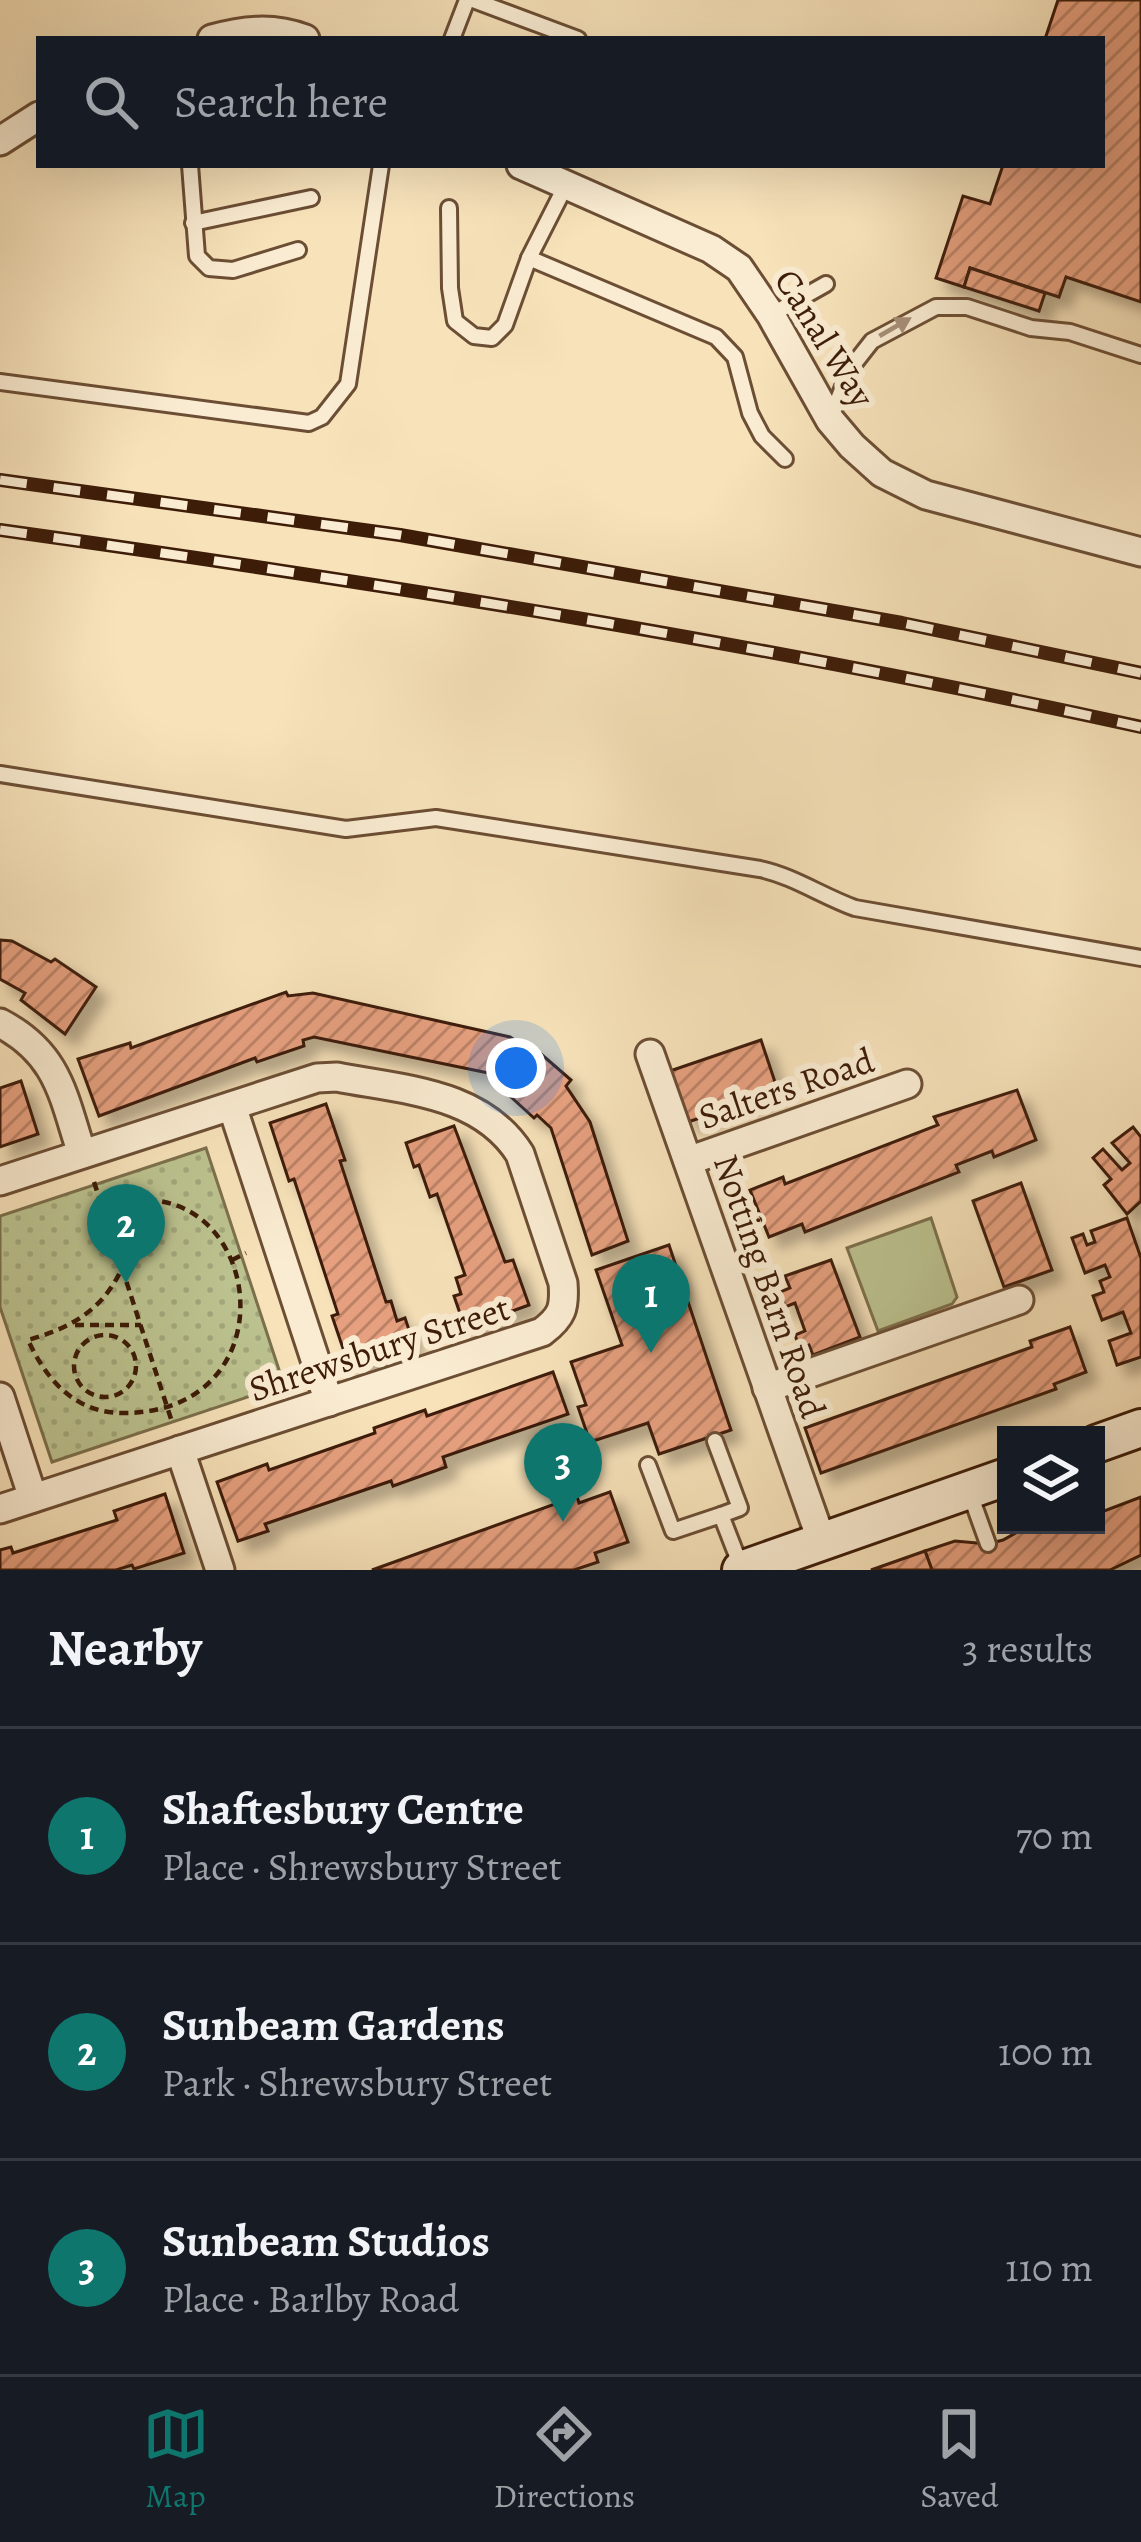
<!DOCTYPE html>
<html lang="en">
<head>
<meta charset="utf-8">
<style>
	body { margin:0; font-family:Alegreya,serif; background:#20242c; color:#f1f3f6 }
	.controls { position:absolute; right:36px; bottom:36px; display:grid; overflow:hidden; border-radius:0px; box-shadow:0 12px 48px #0002 }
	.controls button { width:108px; height:108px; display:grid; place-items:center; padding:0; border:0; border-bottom:3px solid #363941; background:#171b24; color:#f1f3f6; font:60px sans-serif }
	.you { position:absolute; left:516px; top:1068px; width:42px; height:42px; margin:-30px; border:9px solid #fff; border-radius:50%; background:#1a73e8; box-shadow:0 0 0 18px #1a73e833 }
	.badge { display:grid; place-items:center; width:78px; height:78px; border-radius:50%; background:#0f766e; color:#fff; font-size:39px; font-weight:700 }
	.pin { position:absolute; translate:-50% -99px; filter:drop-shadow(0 3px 6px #0008) }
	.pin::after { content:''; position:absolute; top:63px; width:42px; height:36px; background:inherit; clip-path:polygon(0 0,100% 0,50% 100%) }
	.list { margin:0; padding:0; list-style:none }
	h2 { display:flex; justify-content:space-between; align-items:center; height:156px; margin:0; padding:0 48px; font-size:51px }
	h2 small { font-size:39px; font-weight:400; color:#9ea1a6 }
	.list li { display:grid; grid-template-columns:78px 1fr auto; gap:36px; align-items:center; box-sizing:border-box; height:216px; padding:0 48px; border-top:3px solid #363941 }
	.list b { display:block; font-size:45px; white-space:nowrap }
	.list p { margin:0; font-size:39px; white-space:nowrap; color:#9ea1a6 }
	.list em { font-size:39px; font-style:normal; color:#9ea1a6 }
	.icon { flex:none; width:66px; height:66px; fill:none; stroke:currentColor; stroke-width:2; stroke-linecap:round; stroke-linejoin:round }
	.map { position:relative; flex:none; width:1141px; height:1570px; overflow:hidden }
	.search { position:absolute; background:#171b24; box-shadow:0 12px 48px #0002; left:36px; right:36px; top:36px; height:132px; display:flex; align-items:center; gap:30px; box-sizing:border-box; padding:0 42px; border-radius:0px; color:#9ea1a6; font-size:45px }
	.sheet { height:804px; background:#171b24 }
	nav { display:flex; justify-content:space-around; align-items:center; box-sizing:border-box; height:168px; border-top:3px solid #363941; background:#171b24; font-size:33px; color:#9ea1a6 }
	nav a { display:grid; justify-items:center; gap:6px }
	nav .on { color:#0f766e }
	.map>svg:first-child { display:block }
	.grass { fill:url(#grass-dots); stroke:#7c704c; stroke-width:3 }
	.garden { fill:#bcc390; stroke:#7c704c; stroke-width:3 }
	.building { fill:url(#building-hatch); stroke:#3d1c08; stroke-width:3; filter:url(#shadow) }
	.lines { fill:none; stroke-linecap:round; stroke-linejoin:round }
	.lane-casing { stroke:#6c4e34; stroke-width:20 }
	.street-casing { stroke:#6c4e34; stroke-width:33 }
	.secondary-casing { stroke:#3d1c08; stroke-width:42 }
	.path { stroke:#3d1c08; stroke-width:4.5; stroke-dasharray:9 6; stroke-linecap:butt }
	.lane { stroke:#faecd2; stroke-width:14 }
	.street { stroke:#faecd2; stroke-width:27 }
	.secondary { stroke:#faecd2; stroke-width:36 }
	.rail-casing { stroke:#3d1c08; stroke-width:14 }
	.rail { stroke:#faecd2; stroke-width:9; stroke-dasharray:27; stroke-linecap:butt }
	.oneway { fill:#a58e77 }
	.labels { text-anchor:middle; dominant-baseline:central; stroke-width:12; stroke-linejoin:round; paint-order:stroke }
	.street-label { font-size:36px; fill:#3d1c08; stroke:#faecd2 }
</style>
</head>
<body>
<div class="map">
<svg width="1141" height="1570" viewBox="0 0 1141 1570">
	<defs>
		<pattern id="grass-dots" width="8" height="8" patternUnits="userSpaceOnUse" patternTransform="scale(3)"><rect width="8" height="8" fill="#bcc390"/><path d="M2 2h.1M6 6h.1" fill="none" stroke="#a2a77b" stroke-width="1.8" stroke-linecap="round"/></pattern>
		<pattern id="building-hatch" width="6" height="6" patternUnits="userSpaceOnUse" patternTransform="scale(3)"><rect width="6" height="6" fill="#e6a07f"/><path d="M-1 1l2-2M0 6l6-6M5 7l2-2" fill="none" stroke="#bc8266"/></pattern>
		<filter id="shadow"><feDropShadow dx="11" dy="11" stdDeviation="6" flood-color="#0004"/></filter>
	</defs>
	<rect width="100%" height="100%" fill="#f7e2ba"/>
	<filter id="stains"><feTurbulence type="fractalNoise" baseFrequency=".00167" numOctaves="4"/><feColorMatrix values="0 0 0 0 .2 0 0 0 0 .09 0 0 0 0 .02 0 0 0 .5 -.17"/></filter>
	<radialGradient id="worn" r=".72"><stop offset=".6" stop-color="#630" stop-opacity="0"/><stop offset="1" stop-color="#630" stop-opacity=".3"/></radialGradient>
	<polygon class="grass" points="206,1148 284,1385 52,1462 0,1307 0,1216"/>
	<polygon class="garden" points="931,1218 957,1297 952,1304 878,1331 847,1248"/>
	<g class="building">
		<polygon points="1058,0 1141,0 1141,302 1066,277 1059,297 970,268 964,287 936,278 963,196 990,204 1003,165 1102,165 1102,39 1045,39"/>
		<polygon points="970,268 1045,293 1039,311 964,287"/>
		<polygon points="0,940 12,941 51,962 55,959 96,987 65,1034 21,1000 25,993 0,979"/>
		<polygon points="286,992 288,996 313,993 510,1037 529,1050 533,1047 571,1080 566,1086 590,1122 628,1241 592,1255 551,1128 537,1115 534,1118 500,1087 505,1082 493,1074 314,1037 303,1040 304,1046 257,1062 255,1058 99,1116 78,1059 130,1043 131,1048"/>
		<polygon points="761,1040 778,1091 688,1122 670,1071"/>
		<polygon points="21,1081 38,1134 0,1147 0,1088"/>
		<polygon points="1017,1090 1036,1140 994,1157 992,1151 956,1165 959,1172 805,1232 802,1224 769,1237 750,1190 783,1177 785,1184 938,1125 934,1117"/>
		<polygon points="326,1104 345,1160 340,1161 386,1302 391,1301 397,1321 405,1318 414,1345 349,1366 332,1316 338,1314 294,1179 289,1181 270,1123"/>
		<polygon points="454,1126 505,1262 513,1260 529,1305 465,1328 454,1296 461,1294 456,1278 465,1275 437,1194 430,1197 419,1165 414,1167 406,1143"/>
		<polygon points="1133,1127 1141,1137 1141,1201 1127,1214 1104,1185 1111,1179 1093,1158 1103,1149 1122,1170 1130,1163 1112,1143"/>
		<polygon points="1021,1183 1052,1270 1004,1287 973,1201"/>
		<polygon points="1127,1218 1141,1258 1141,1357 1117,1365 1109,1341 1131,1333 1123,1312 1102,1320 1093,1296 1104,1292 1100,1281 1110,1277 1105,1265 1085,1273 1072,1238 1083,1234 1087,1245 1095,1242 1091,1231"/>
		<polygon points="669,1245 731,1430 659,1454 648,1423 590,1442 578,1407 586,1405 571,1362 622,1345 596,1270"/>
		<polygon points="831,1260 860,1337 813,1355 809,1345 800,1349 795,1335 805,1331 795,1303 785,1307 780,1292 790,1288 785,1276"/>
		<polygon points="1070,1327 1086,1372 1054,1384 1056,1389 821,1473 805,1428 1032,1347 1030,1341"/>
		<polygon points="553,1372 568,1414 443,1457 446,1467 393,1486 391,1481 265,1524 268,1531 238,1541 217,1482 267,1464 269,1470 375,1433 374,1428 425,1410 427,1416"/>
		<polygon points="610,1492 628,1542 595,1553 598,1562 574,1570 372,1570 577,1496 579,1503"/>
		<polygon points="165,1494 184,1553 134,1569 132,1565 116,1570 0,1570 0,1550 11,1547 13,1553 117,1520 114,1511"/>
		<polygon points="1141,1497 1141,1555 1110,1570 932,1570 925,1551 955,1541 988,1544 1003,1540 1030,1525 1096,1525 1096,1514"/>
		<polygon points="925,1551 932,1570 871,1570"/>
	</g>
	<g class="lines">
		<g class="lane-casing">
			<g id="lane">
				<polyline points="473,0 578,39"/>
				<polyline points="452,39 467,0"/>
				<polyline points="190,165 197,256 209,268 233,270 298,250"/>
				<polyline points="566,185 529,258 716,337 735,357 750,413 762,436 785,459"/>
				<polyline points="449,208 450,288 455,321 474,336 492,338 505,325 529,258"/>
				<polyline points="193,223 311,198"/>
				<polyline points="771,315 826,284"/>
				<polyline points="0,382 309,423 322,417 348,384 381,165"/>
				<polyline points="830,420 850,369 872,341 936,307 967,307 1031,328 1070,332 1141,355"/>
				<path d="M0 774 346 829 436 818 760 869C793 876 822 896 855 908L1141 958"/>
				<polyline points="715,1441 740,1508 721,1515"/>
				<polyline points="648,1465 673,1531 721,1515 742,1569"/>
				<polyline points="969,1491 988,1544"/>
			</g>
		</g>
		<g class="street-casing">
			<g id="street">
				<path d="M212 39C245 30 273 27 305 39"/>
				<polyline points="0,141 39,116"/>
				<polyline points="521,165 711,249 739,268 771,315 830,420 852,446 882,473 926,495 1141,552"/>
				<path d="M0 1023C59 1054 63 1096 82 1154"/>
				<polyline points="650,1054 822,1542"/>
				<polyline points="232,1106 329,1402"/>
				<polyline points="688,1161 907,1084"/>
				<path d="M0 1181 317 1078 337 1077C403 1090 481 1092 520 1154L563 1283C565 1308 562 1317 542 1332L0 1509"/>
				<polyline points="767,1388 1019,1300"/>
				<polyline points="0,1397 33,1498"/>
				<polyline points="180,1450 220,1570"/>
			</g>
		</g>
		<g class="secondary-casing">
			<g id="secondary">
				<polyline points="1096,1444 1141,1428"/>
				<polyline points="741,1570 1006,1477"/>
			</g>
		</g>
		<g class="path">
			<polyline points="94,1182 172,1422"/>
			<path d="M103 1207C260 1154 302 1411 125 1413 76 1414 47 1381 28 1340 71 1328 103 1310 122 1268"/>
			<polyline points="232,1260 246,1253"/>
			<polyline points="75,1325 141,1325"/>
			<circle cx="105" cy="1366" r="31"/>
		</g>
		<use href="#lane" class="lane"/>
		<use href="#street" class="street"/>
		<use href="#secondary" class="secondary"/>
		<g class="rail-casing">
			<g id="rail">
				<polyline points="0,480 400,535 902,623 1141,673"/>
				<path d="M0 530C382 583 764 644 1141 727"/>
			</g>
		</g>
		<use href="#rail" class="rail"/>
	</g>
	<defs><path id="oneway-solid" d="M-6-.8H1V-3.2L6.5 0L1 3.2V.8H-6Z" transform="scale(3)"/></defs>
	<use class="oneway" href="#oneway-solid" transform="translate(895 327) rotate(-30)"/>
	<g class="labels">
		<g class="street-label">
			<text transform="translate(825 338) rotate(58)">Canal Way</text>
			<text transform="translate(786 1088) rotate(-19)">Salters Road</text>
			<text transform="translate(770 1286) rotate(71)">Notting Barn Road</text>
			<text transform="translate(379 1348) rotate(-18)">Shrewsbury Street</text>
		</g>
	</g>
	<rect width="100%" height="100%" filter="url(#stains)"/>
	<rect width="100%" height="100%" fill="url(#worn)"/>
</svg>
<div class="controls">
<button><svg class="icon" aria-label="layers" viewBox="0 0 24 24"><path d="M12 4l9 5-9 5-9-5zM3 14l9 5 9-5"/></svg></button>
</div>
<div class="you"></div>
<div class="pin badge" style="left:651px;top:1353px">1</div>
<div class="pin badge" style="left:126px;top:1283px">2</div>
<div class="pin badge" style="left:563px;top:1522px">3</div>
<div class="search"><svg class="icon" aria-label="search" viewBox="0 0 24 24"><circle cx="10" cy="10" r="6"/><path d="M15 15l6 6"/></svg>Search here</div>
</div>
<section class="sheet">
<h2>Nearby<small>3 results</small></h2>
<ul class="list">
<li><span class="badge">1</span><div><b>Shaftesbury Centre</b><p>Place · Shrewsbury Street</p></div><em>70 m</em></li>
<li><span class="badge">2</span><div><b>Sunbeam Gardens</b><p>Park · Shrewsbury Street</p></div><em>100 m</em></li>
<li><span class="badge">3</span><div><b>Sunbeam Studios</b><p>Place · Barlby Road</p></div><em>110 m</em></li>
</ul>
</section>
<nav>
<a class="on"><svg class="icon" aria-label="map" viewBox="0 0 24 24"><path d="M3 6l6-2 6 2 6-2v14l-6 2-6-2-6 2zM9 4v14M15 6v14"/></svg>Map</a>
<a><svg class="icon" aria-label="directions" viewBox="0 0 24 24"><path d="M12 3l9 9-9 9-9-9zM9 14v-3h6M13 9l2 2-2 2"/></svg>Directions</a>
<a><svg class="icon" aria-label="saved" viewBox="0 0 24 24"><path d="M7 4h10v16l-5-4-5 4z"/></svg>Saved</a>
</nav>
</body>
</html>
